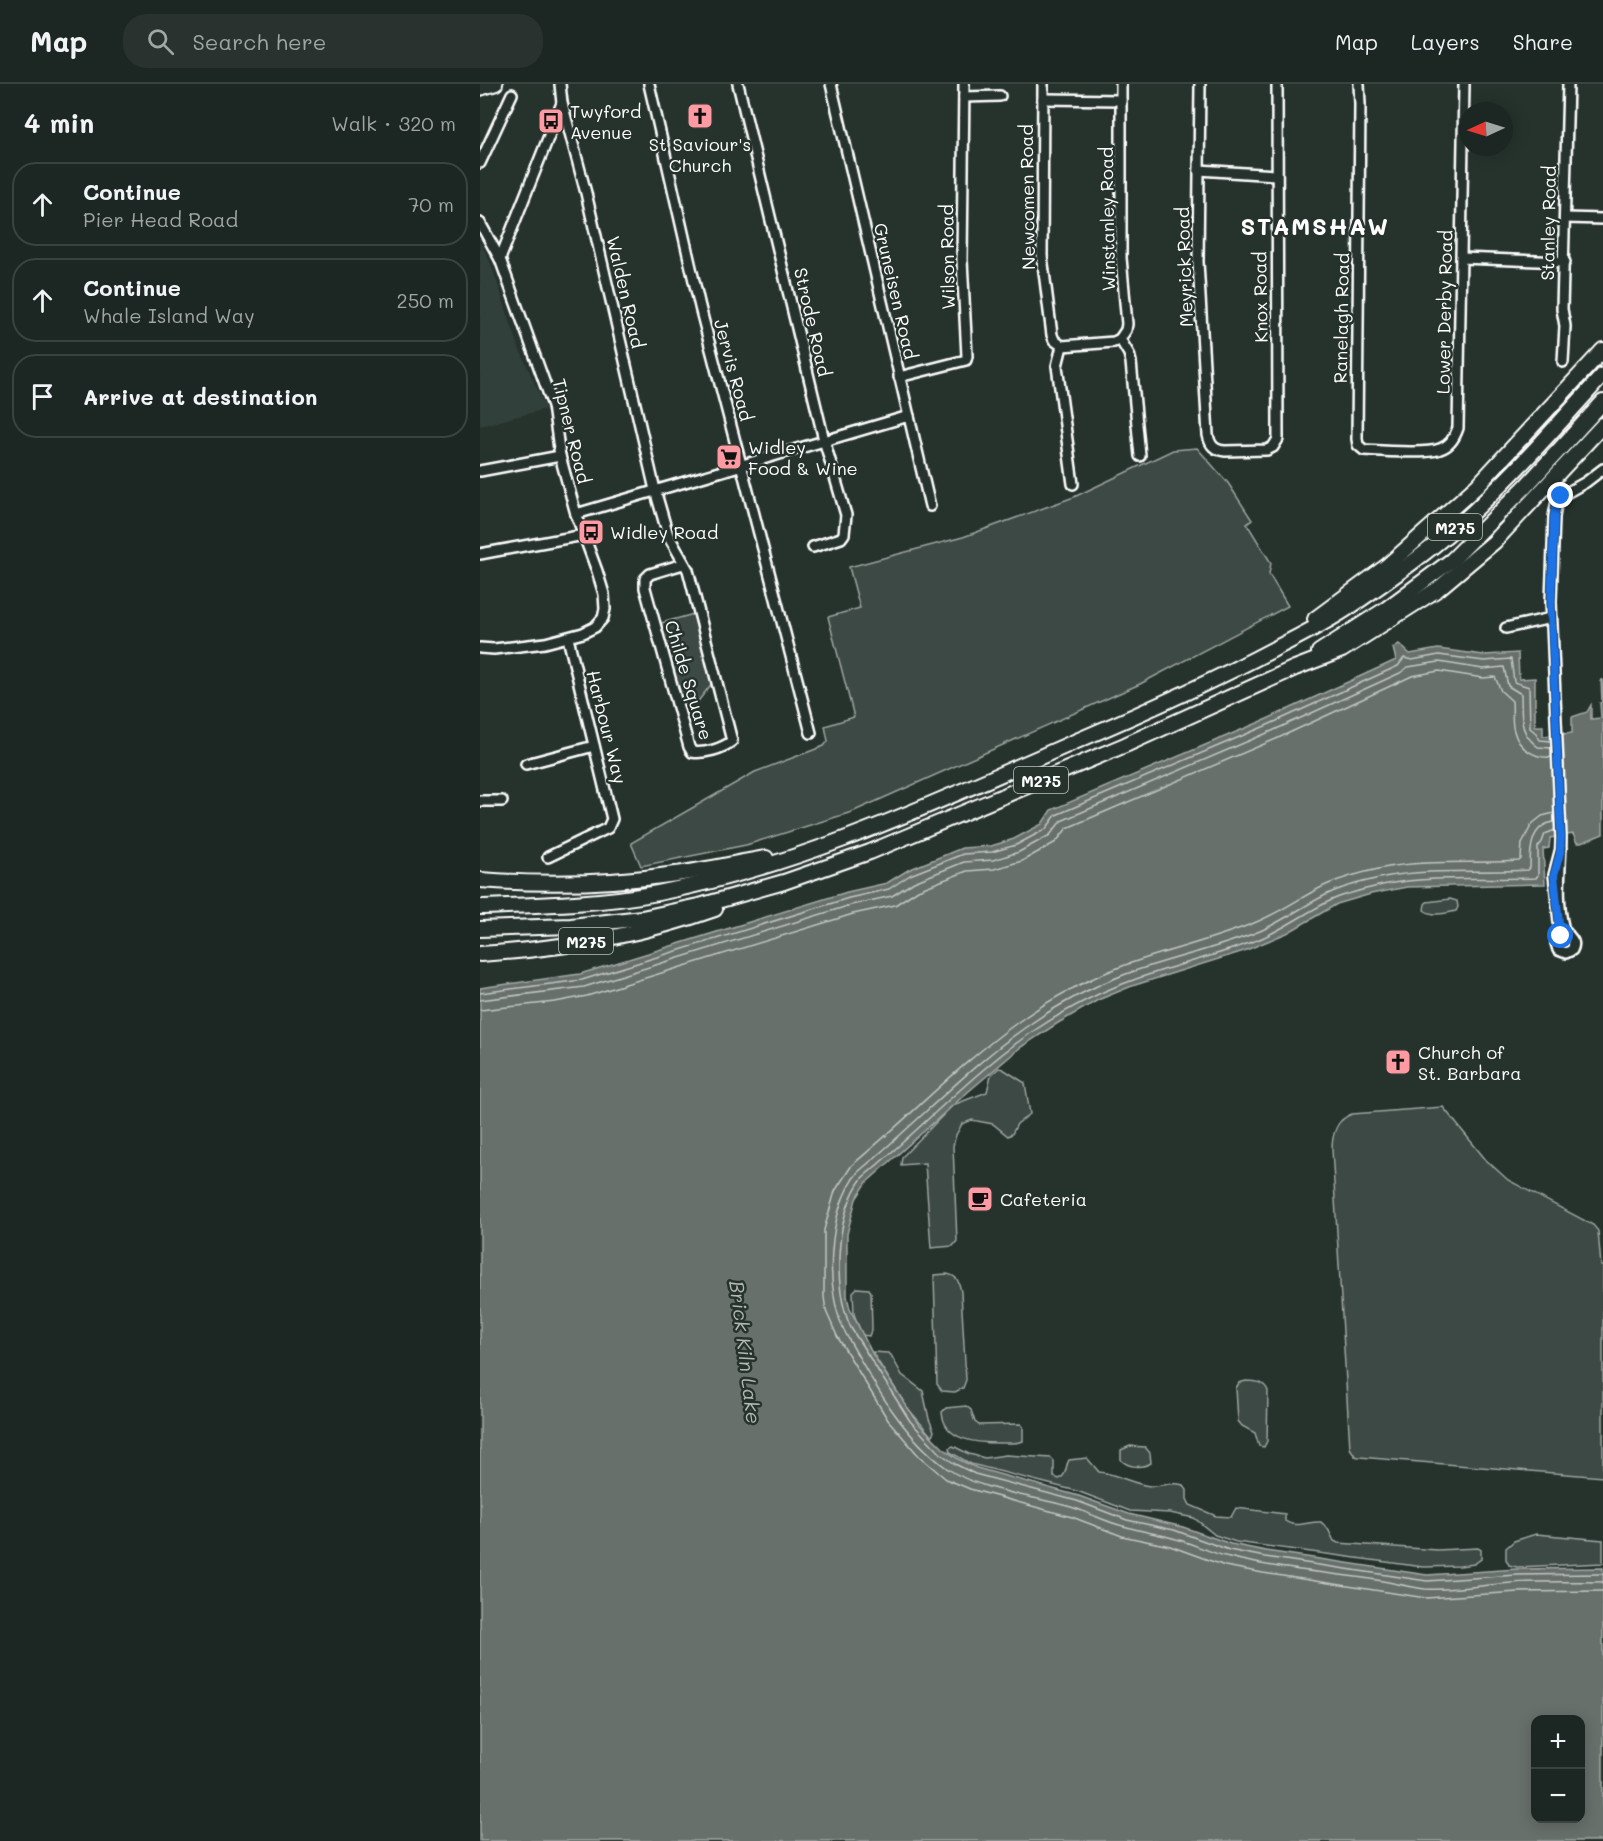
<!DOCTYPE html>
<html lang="en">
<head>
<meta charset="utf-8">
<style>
	body { margin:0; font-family:Mali,sans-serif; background:#29322f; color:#f1f3f6 }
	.controls { position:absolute; right:18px; bottom:18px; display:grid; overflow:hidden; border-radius:12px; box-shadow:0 3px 15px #0003 }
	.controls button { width:54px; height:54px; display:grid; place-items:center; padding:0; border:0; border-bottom:2px solid #3a4340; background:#1c2622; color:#f1f3f6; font:30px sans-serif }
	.compass { position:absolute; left:979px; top:18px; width:54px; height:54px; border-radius:50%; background:#1c2622; box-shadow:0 3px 15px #0003; rotate:266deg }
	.stop { position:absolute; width:18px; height:18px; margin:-14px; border:4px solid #1a73e8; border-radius:50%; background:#fff }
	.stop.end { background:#1a73e8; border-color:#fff; box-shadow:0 2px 6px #0008 }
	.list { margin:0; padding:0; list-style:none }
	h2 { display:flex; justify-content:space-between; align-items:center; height:78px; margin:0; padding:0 24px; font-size:26px }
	h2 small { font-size:20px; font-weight:400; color:#a0a5a5 }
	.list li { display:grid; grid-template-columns:39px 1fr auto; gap:18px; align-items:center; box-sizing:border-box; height:84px; margin:0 12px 12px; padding:0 12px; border:2px solid #3a4340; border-radius:24px }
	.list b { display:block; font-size:22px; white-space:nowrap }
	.list p { margin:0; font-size:20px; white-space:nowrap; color:#a0a5a5 }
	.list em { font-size:20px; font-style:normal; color:#a0a5a5 }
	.icon { flex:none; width:33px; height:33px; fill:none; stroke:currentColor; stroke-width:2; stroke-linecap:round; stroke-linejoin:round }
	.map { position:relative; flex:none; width:1123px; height:1757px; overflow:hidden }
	header { display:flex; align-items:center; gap:36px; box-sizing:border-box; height:84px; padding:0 30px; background:#1c2622; border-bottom:2px solid #3a4340 }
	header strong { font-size:28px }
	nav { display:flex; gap:33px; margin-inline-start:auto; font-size:21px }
	.search { width:420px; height:54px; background:#29322f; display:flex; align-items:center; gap:15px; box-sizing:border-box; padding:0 21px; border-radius:24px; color:#a0a5a5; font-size:22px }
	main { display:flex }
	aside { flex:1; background:#1c2622 }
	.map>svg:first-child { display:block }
	.built { fill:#333f3a }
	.green { fill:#3e4944; stroke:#9ea4a2; stroke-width:1.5 }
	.water { fill:#67706c; stroke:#a4a9a7; stroke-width:1.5; fill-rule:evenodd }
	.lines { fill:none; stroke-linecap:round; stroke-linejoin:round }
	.shore { stroke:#c2c6c4; stroke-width:1.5 }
	.minor-casing { stroke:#fff; stroke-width:14 }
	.major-casing { stroke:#fff; stroke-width:16 }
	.highway-casing { stroke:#fff; stroke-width:18 }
	.minor { stroke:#26332d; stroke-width:9 }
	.major { stroke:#26332d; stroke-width:12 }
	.highway { stroke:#26332d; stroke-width:14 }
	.route { stroke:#1a73e8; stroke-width:8 }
	.labels { text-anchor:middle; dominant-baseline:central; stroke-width:5; stroke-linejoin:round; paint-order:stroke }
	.shield { fill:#26332d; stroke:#bec2c0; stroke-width:1.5 }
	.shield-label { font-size:16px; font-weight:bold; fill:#fff }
	.poi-label { font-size:18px; fill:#fff; stroke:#26332d; text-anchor:start }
	.street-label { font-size:18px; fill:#fff; stroke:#26332d }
	.water-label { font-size:20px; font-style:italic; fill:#b3b8b6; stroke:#26332d }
	.district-label { font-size:24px; font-weight:bold; letter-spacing:1.5px; fill:#fff; stroke:#26332d }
</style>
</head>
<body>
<header>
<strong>Map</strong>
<div class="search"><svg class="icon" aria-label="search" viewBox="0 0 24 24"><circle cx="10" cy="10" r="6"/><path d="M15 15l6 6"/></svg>Search here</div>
<nav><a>Map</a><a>Layers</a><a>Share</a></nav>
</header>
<main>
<aside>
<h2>4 min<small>Walk · 320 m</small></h2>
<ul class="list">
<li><svg class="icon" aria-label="ahead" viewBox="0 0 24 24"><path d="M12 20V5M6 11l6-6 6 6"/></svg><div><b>Continue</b><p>Pier Head Road</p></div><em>70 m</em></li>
<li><svg class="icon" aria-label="ahead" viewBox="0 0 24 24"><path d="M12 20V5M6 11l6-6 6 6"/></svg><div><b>Continue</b><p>Whale Island Way</p></div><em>250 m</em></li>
<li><svg class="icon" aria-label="arrive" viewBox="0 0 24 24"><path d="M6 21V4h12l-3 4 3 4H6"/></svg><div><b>Arrive at destination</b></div></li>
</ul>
</aside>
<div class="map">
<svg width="1123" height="1757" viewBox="0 0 1123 1757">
	<rect width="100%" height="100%" fill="#26332d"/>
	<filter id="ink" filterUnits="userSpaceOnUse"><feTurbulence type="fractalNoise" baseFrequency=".0167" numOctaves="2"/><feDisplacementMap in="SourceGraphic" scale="12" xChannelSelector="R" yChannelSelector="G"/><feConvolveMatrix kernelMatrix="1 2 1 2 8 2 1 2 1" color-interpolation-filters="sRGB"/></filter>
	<g filter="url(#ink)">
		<polygon class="built" points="0,158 11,180 39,264 66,325 0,342"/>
		<g class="green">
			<polygon points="717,364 748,399 772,436 767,440 791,479 789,490 808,522 660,600 372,728 266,761 161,782 151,759 275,688 344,662 348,657 345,642 374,633 348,533 380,524 369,483 483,453 594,413 693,366"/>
			<polygon points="214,530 233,598 212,625 210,618 202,621 181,539"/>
			<path d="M970 815 977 817 978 823 976 827C966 829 952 833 944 826L945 820 947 818Z"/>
			<polygon points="519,984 523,985 545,999 550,1030 537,1040 532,1050 528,1052 513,1040 492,1036 482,1040 476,1051 473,1062 477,1157 473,1162 451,1164 445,1079 421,1081 422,1073 473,1021 507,1008 511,991"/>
			<path d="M963 1023 1006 1076 1028 1096 1113 1141 1118 1147 1121 1182H1123V1393L879 1373 875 1372 870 1364 852 1065C852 1050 857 1035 872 1030Z"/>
			<path d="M467 1190C478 1192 479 1198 481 1208L486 1296 483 1304 475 1308 462 1307 457 1300 454 1191Z"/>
			<polygon points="377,1204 389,1205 391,1208 392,1244 389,1252 382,1251 374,1230 373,1208"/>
			<polygon points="392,1268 408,1269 411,1271 422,1291 443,1307 449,1335 454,1347 452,1353 427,1323"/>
			<path d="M766 1297C776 1298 784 1297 788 1307L787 1357 784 1363 779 1362 775 1349 762 1342 758 1337 756 1304 759 1299Z"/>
			<path d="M486 1322 491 1326 495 1338 499 1341 541 1340 543 1343V1357C536 1360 527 1359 519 1359 497 1359 464 1357 462 1328L466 1324Z"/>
			<path d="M473 1362 489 1370 505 1374 526 1371 571 1374 574 1377V1393L579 1395C587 1392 585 1382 589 1376L607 1374 619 1388C637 1390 653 1400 670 1402 682 1403 691 1397 703 1401L707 1406V1415L710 1421 736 1432 751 1433 756 1424 805 1430V1437C817 1445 828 1437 841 1438L848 1445 854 1457 858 1459 957 1466 998 1464 1001 1466V1475L994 1480 980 1482 943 1483 756 1458 735 1451 714 1434 690 1429 650 1427 597 1407 491 1380 470 1368 469 1364Z"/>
			<path d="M650 1362 665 1363 670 1369 671 1379C662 1384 649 1384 641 1376V1366Z"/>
			<polygon points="1056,1450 1123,1456 1123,1479 1037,1483 1029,1481 1026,1475 1026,1464 1034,1457"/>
		</g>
		<path class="water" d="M919 560 930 570 958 565 1004 571 1038 569 1039 595 1055 594V642H1063V652L1092 649V633L1107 628 1111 621V635L1121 634 1120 619 1122 618 1121 596H1123V750L1101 759H1097L1093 750 1070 754 1069 764 1063 765 1065 800 927 803 891 810 857 820 807 849 764 867 652 902 618 916 578 939 541 963 489 1007 387 1098 376 1115 367 1150V1212L370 1225 393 1271 427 1323 440 1341 463 1364 478 1375 497 1384 599 1412 649 1430 703 1443 751 1460 786 1467 947 1491 1037 1485 1123 1484V1757H0V904L100 890 367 808 407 799 428 786 482 764 511 762 534 755 562 740 571 726 787 635 916 576 913 564ZM1056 1636H1100V1734H1056Z"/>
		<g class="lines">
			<g class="shore">
				<path d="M1074 729 1062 732 1052 740 1042 759 1041 775 1039 777C994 780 947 775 903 784 884 788 864 793 846 801 822 812 800 829 774 839 732 856 688 866 645 881 608 895 573 913 541 936 480 979 429 1034 372 1081L355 1107 344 1146V1213L346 1227 357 1252 408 1336 439 1372 466 1395 490 1405 592 1433 642 1452 690 1462 745 1482 783 1489 946 1514 1038 1508 1123 1507"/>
				<path d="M1074 738C1051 741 1050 765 1050 784L1048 786C1001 789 951 784 904 793 886 797 868 801 852 808 827 819 805 836 780 847 736 865 690 874 646 890 611 903 577 921 546 943 486 985 435 1041 378 1088 347 1125 343 1210 367 1252 394 1300 422 1352 468 1385 498 1406 558 1413 594 1424 612 1430 628 1439 647 1443 663 1448 680 1450 696 1455 714 1460 731 1469 749 1473 795 1485 843 1488 890 1495 908 1497 926 1503 945 1505 973 1507 1003 1501 1031 1499 1062 1497 1092 1498 1123 1498"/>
				<path d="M1075 746 1065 750 1062 758 1058 763V791L1056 794C1007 796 955 791 907 800 889 804 871 808 854 815 829 826 807 843 782 854 739 872 692 881 648 898 614 910 582 928 552 948 491 990 440 1046 383 1093 355 1128 352 1204 371 1244L430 1337 460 1369 475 1380 495 1390 597 1417 647 1436 694 1446 749 1466 785 1473 947 1497 1037 1491 1123 1490"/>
				<polyline points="0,909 102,896 369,814 409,805 430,791 483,770 512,768 536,761 566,745 576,731 790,640 918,582 924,574 932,576 959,571 1004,577 1031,575 1034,598 1049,603 1050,644 1056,649 1060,656 1071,657"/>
				<path d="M0 916 104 903 371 821 412 812 434 798 484 778 513 776 539 768 570 751 581 737 792 647 920 589 928 583 959 578 1003 585 1024 583 1028 602 1041 610C1042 633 1038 648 1058 663L1071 664"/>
				<path d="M0 926 75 918 107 912 373 830 415 821 438 806 487 787 514 785 542 777 576 758 587 744 796 655 932 592 959 587 1003 594 1015 593 1021 607 1032 617C1033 627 1031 638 1034 647 1038 664 1055 675 1072 673"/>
			</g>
			<g class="minor-casing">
				<g id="minor">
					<polyline points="169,0 220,223 331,649"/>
					<polyline points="258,0 344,356 366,431 364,450 361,454 333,463"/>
					<polyline points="351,0 450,422"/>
					<polyline points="563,0 562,172 572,251 574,256 582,262"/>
					<path d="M720 0 718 178 728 351C730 361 734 366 745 367L787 366 793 363 798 355 797 0"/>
					<path d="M879 0 880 20 877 355 878 361 884 366C899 367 948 370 960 365 970 362 975 353 978 344L984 0"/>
					<polyline points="484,13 520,12"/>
					<polyline points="563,15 641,16"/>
					<path d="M82 19 106 109 175 406 188 451 208 486 252 657C242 665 224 670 212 668L209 663 165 504V495L170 490 203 480"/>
					<polyline points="0,79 32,10"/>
					<polyline points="719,86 796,91"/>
					<polyline points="1085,134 1123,135"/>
					<polyline points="0,139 20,175 73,322 80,372 96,430 117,487 124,510 125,525 123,534 115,543 103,549 65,559 14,565 0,564"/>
					<polyline points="981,174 1085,178"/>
					<polyline points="20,175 82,19 80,0"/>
					<polyline points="640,255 646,246 647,240 641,174 641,0"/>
					<polyline points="640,255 649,270 651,278 660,372"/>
					<polyline points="582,262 577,282 593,400"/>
					<polyline points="582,262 634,258 640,255"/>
					<polyline points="1083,278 1085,242 1082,225 1088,0"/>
					<polyline points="419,293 486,276 487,272 482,176 484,0"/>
					<polyline points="0,387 80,372"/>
					<polyline points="96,430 429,332"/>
					<polyline points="0,470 104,451"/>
					<polyline points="1026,544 1071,534"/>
					<polyline points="46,680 114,662"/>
					<polyline points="0,717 22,717"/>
					<path d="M1081 764 1074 791 1080 847 1076 859 1078 866 1086 869 1092 866C1098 855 1086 853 1083 842 1076 813 1081 782 1081 753L1071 518 1074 433 1076 421 1081 412 1106 398 1123 385"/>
					<polyline points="68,773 128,744 132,735 88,554"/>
				</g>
			</g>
			<g class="major-casing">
				<polyline id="major" points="0,5 16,0"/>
			</g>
			<g class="highway-casing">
				<g id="highway">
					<polyline points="835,535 907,482 997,402 1123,266"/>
					<polyline points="839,568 906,525 972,476 1045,403 1123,318"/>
					<path d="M0 796C66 801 130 800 196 790 226 786 256 779 286 774"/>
					<path d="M0 823C59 821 120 820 178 809 325 781 463 715 599 656 665 628 732 598 796 564 822 551 849 537 874 520 916 491 958 461 995 426 1040 384 1081 337 1123 291"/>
					<polyline points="0,845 91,842 162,834 223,821 304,798 390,768 645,661 815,584 862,566 958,505 1014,458 1123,341"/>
					<path d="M0 870C79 865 160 852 235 825"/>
				</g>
			</g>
			<use href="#minor" class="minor"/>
			<use href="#major" class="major"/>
			<use href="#highway" class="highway"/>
		</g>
	</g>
	<g class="lines" filter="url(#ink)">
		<polyline class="route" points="1081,852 1078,854 1080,848 1074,791 1080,769 1081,753 1071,526 1074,433 1076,421 1081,412"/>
	</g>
	<defs>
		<g id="church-square" transform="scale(1.35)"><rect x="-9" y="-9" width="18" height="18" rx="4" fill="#ff9aa2" stroke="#26332d"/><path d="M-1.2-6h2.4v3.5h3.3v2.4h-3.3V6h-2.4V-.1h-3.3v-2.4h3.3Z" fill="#111"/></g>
		<g id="bus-square" transform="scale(1.35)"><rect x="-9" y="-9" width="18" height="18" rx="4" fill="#ff9aa2" stroke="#26332d"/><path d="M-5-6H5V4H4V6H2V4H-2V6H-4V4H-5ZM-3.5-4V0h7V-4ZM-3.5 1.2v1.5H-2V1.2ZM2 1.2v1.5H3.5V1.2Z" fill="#111"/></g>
		<g id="supermarket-square" transform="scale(1.35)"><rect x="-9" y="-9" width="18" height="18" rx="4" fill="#ff9aa2" stroke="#26332d"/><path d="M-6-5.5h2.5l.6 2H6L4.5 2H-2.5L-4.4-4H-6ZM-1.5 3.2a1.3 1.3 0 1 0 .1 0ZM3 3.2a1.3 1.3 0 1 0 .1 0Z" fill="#111"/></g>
		<g id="cafe-square" transform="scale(1.35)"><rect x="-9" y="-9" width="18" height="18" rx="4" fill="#ff9aa2" stroke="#26332d"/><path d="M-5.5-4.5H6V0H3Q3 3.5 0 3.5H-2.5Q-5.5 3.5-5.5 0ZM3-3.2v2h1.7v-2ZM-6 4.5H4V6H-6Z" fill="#111"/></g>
	</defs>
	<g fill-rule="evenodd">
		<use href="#church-square" x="220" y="32"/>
		<use href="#bus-square" x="71" y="37"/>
		<use href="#supermarket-square" x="249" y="373"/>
		<use href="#bus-square" x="111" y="448"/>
		<use href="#church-square" x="918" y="978"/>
		<use href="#cafe-square" x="500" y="1115"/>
	</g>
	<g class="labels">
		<g class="shield">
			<rect x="948" y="430" width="54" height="26" rx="4.5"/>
			<rect x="534" y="683" width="54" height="26" rx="4.5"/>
			<rect x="79" y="844" width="54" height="26" rx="4.5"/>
		</g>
		<g class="shield-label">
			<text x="975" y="443">M275</text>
			<text x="561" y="696">M275</text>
			<text x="106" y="857">M275</text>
		</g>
		<g class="poi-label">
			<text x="90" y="27">Twyford<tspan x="90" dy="21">Avenue</tspan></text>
			<text x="220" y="60" text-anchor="middle">St Saviour's<tspan x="220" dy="21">Church</tspan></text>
			<text x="268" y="363">Widley<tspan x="268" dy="21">Food &amp; Wine</tspan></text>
			<text x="130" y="448">Widley Road</text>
			<text x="938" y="968">Church of<tspan x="938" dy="21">St. Barbara</tspan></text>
			<text x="520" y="1115">Cafeteria</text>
		</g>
		<g class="street-label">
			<text transform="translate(547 113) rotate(-91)">Newcomen Road</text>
			<text transform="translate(627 135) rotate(-91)">Winstanley Road</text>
			<text transform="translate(1068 139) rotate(-89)">Stanley Road</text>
			<text transform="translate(467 173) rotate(-91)">Wilson Road</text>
			<text transform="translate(704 183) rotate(-92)">Meyrick Road</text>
			<text transform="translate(416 207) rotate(77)">Gruneisen Road</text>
			<text transform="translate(146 208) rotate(77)">Walden Road</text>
			<text transform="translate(780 213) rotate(-91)">Knox Road</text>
			<text transform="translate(964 228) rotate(-89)">Lower Derby Road</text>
			<text transform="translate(861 234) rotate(-89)">Ranelagh Road</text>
			<text transform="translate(333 238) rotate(77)">Strode Road</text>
			<text transform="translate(254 286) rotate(75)">Jervis Road</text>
			<text transform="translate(92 347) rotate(76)">Tipner Road</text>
			<text transform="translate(209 596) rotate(73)">Childe Square</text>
			<text transform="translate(127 643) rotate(76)">Harbour Way</text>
		</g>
		<g class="water-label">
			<text transform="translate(266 1268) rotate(83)">Brick Kiln Lake</text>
		</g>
		<g class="district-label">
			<text x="835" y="141">STAMSHAW</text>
		</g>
	</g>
</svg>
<div class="controls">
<button>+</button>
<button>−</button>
</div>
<svg class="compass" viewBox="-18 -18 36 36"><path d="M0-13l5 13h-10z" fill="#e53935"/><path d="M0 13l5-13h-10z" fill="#a0a5a5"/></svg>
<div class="stop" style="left:1081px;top:852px"></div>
<div class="stop end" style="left:1081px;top:412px"></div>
</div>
</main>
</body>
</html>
